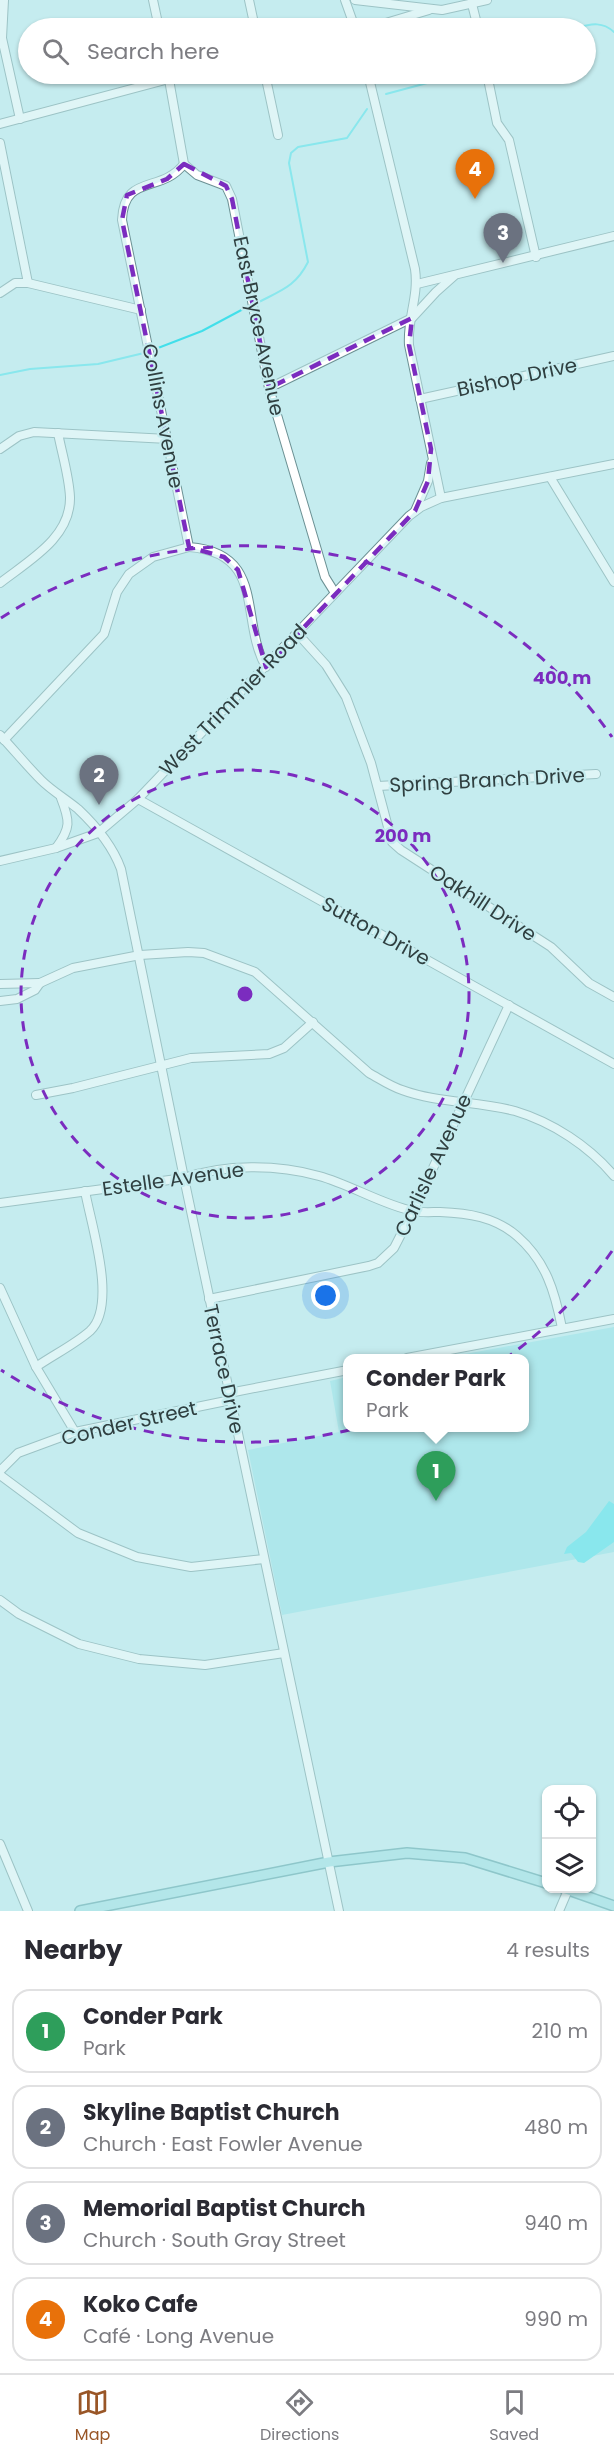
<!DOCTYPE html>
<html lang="en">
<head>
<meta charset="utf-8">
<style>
	body { margin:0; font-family:Poppins,sans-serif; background:#f2f2f3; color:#2b2b33 }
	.controls { position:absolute; right:18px; bottom:18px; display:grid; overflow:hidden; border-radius:12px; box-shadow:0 2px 4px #0004 }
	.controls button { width:54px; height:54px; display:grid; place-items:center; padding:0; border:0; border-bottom:2px solid #e1e1e2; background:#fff; color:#2b2b33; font:30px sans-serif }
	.you { position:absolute; left:326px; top:1296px; width:21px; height:21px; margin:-15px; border:4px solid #fff; border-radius:50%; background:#1a73e8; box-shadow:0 0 0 9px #1a73e833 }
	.badge { display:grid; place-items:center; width:39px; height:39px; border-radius:50%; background:#995627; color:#fff; font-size:20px; font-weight:700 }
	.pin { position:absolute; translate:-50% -50px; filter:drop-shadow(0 2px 3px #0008) }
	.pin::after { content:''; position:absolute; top:32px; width:21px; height:18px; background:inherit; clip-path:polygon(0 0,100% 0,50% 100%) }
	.popup { position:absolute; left:343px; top:1354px; width:186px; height:78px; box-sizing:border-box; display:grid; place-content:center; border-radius:12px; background:#fff; filter:drop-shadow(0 2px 4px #0005); font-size:20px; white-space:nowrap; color:#7c7c81 }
	.popup b { font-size:22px; color:#2b2b33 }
	.popup::after { content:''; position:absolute; left:50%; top:100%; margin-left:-12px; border:12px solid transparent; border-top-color:#fff }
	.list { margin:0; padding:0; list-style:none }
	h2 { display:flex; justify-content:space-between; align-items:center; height:78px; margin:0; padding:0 24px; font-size:26px }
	h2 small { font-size:20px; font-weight:400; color:#7c7c81 }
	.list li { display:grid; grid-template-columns:39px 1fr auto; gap:18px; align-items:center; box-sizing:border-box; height:84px; margin:0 12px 12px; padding:0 12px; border:2px solid #e1e1e2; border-radius:18px }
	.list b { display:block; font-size:22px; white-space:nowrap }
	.list p { margin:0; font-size:20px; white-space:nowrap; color:#7c7c81 }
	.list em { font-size:20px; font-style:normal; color:#7c7c81 }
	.icon { flex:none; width:33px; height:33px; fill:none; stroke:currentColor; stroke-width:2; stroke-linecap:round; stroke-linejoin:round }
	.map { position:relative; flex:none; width:614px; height:1911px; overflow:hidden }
	.search { position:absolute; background:#fff; box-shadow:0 2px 4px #0004; left:18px; right:18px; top:18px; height:66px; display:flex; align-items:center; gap:15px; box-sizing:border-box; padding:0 21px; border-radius:33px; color:#7c7c81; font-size:22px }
	.sheet { height:462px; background:#fff }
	nav { display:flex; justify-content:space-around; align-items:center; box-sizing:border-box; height:84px; border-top:2px solid #e1e1e2; background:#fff; font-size:16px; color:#7c7c81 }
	nav a { display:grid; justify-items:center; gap:3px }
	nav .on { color:#995627 }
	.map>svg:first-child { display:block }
	.green { fill:#93e0e6 }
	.water { fill:#42dfea }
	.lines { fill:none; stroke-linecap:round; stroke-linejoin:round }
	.stream { stroke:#42dfea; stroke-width:2 }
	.minor-casing { stroke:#6c9194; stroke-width:10 }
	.major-casing { stroke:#4c989e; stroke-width:12 }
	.minor { stroke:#fff; stroke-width:8 }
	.major { stroke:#9ddee3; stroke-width:9 }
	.marked { fill:none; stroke:#7b2cbf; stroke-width:4.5; stroke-dasharray:12 8; stroke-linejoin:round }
	.ring { fill:none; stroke:#7b2cbf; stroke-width:3; stroke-dasharray:10 8 }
	.labels { text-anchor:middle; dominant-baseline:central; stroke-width:4.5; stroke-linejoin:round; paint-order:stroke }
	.street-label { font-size:20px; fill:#2f3f40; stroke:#c5ecef }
	.centre { fill:#7b2cbf; stroke:#c5ecef; stroke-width:3 }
	.ring-label { font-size:18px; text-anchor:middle; font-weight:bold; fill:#7b2cbf; stroke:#c5ecef; stroke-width:4.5; stroke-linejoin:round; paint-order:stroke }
</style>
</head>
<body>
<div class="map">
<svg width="614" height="1911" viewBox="0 0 614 1911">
	<rect width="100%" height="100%" fill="#c5ecef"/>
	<polygon class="green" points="614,1327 614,1552 282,1615 248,1450 339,1432 330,1381 347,1377 348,1428 524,1428 524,1358 443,1358"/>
	<polygon class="water" points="609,1501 614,1504 614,1542 584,1563 578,1562 571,1553 564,1554 567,1547 586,1532"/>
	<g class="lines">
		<g class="stream">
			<path d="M578 28C592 23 603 22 614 32"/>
			<polyline points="386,94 461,74"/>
			<path d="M259 302C282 290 296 286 308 262L289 163 291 153 298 147 347 138 367 109"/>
			<polyline points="158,348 202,331 247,307"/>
			<polyline points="0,375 30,369 98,364 144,353"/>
		</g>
		<g class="minor-casing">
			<g id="minor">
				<polyline points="4,0 2,38 20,119"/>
				<polyline points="153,0 159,28"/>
				<polyline points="249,0 255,28"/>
				<polyline points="345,0 355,28"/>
				<polyline points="355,0 442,10 487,0"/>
				<polyline points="472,4 478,28"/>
				<polyline points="369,28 429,10"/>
				<polyline points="168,74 184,164 197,175 226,186 232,199 269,388 325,577 335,593"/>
				<polyline points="265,74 278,135"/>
				<path d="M368 74 415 269C419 297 407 318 409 345L441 498"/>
				<polyline points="487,74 497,123 509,140 536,257"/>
				<polyline points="0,124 169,79"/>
				<polyline points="0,143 28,283"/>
				<path d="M184 164C161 194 124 173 122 220L189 547C267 553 239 620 266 667"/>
				<polyline points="417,284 614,236"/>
				<polyline points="0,293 15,283 28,283 141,310"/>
				<polyline points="269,388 412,318 436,292 454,276"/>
				<polyline points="420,399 614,356"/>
				<polyline points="0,449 19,436 34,432 168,439"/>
				<polyline points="550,477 614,582"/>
				<polyline points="415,511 428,481 431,463"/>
				<path d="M0 583C28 561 71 538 70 497 69 476 62 454 58 433"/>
				<polyline points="297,633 326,665 346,697 371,763 392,842 401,850 551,947 589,983 614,997"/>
				<path d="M0 735C14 750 27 766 41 780 52 791 66 799 78 809 95 825 113 847 121 869L184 1178 339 1911"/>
				<polyline points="4,740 104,634 117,592 129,574 153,557 189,547"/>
				<polyline points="378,786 596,774"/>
				<polyline points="138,799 614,1064"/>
				<path d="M56 848C71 828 70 821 61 798"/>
				<polyline points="0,861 56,848 98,833 138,799 409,516 421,507 441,498 614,464"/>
				<polyline points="0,984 40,983"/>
				<path d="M0 1001 17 999 35 990 40 983 73 968 140 955 188 952 204 953 255 972 369 1073C380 1079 390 1086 402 1090 437 1103 478 1101 515 1111 552 1122 589 1146 614 1176"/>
				<polyline points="36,1095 73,1088 191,1058 269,1054 284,1048 313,1022"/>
				<path d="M0 1203 184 1178C225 1164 277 1164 319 1176 349 1184 383 1205 413 1211 421 1213 432 1212 440 1212 468 1213 495 1217 517 1236 546 1261 555 1292 562 1328"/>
				<polyline points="0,1288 36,1367 75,1432"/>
				<polyline points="209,1299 369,1266 378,1263 394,1248 413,1211 509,1005"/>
				<polyline points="407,1358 614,1319"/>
				<path d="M36 1367C53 1355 74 1345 90 1331 118 1305 91 1225 85 1191"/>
				<polyline points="229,1393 348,1370"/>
				<polyline points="0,1471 18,1453 75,1432 231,1400"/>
				<polyline points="0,1475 78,1533 137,1557 191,1567 264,1559"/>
				<polyline points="0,1600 19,1614 79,1644 139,1659 205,1665 284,1653"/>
				<polyline points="0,1844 28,1911"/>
				<polyline points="559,1911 568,1890"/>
			</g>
		</g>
		<g class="major-casing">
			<g id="major">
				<polyline points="563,1888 614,1906"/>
				<polyline points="80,1911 329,1862 407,1853 465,1858 546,1883"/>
			</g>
		</g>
		<use href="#minor" class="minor"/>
		<use href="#major" class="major"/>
	</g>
	<path d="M0 0H614V1911H0ZM184 164 226 186 232 199 269 388 412 318 409 345 431 449 428 481 415 511 266 667 238 570 224 557 189 547 122 220 127 195 167 179Z" fill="#c5ecef" fill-opacity=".55" fill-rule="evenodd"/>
	<path class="marked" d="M184 164 226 186 232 199 269 388 412 318 409 345 431 449 428 481 415 511 266 667 238 570 224 557 189 547 122 220 127 195 167 179Z"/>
	<g class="ring">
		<circle cx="245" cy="994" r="224"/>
		<path d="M612 1251A448 448 0 0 1 1 1370M1 618A448 448 0 0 1 612 737"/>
	</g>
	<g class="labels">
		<g class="street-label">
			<text transform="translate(259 326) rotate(78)">East Bryce Avenue</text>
			<text transform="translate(517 377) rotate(-12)">Bishop Drive</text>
			<text transform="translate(163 416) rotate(79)">Collins Avenue</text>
			<text transform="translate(233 700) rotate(-46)">West Trimmier Road</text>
			<text transform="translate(487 780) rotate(-3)">Spring Branch Drive</text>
			<text transform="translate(483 903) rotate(33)">Oakhill Drive</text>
			<text transform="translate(376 931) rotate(29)">Sutton Drive</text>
			<text transform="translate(433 1165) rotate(-65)">Carlisle Avenue</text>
			<text transform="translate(173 1179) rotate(-8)">Estelle Avenue</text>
			<text transform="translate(224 1369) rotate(78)">Terrace Drive</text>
			<text transform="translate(129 1423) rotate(-13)">Conder Street</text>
		</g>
	</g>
	<circle cx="245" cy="994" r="9" class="centre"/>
	<g class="ring-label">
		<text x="562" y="684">400 m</text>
		<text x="403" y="842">200 m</text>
	</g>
</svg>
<div class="controls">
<button><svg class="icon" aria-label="locate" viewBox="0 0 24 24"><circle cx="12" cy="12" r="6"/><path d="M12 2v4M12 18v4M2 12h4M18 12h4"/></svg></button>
<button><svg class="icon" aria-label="layers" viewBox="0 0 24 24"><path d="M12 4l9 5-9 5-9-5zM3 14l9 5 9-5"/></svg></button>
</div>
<div class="you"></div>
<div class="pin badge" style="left:436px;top:1501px;background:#2e9e5b">1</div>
<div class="popup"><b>Conder Park</b>Park</div>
<div class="pin badge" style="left:99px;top:805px;background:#6b7280">2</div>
<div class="pin badge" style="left:503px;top:263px;background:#6b7280">3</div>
<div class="pin badge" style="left:475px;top:199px;background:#e8710a">4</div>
<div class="search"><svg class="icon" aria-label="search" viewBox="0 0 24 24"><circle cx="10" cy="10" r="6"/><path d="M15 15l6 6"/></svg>Search here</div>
</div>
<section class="sheet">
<h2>Nearby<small>4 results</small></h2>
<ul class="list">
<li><span class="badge" style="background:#2e9e5b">1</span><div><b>Conder Park</b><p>Park</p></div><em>210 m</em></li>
<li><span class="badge" style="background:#6b7280">2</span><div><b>Skyline Baptist Church</b><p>Church · East Fowler Avenue</p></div><em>480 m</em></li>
<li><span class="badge" style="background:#6b7280">3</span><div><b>Memorial Baptist Church</b><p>Church · South Gray Street</p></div><em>940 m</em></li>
<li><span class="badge" style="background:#e8710a">4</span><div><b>Koko Cafe</b><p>Café · Long Avenue</p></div><em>990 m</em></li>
</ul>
</section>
<nav>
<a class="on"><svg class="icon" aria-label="map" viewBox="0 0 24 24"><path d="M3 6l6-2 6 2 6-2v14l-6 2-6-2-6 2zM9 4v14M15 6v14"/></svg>Map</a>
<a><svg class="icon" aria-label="directions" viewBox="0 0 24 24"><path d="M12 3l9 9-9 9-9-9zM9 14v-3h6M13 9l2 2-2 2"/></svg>Directions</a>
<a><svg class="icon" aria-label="saved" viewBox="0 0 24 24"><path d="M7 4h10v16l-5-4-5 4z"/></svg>Saved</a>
</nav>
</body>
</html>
